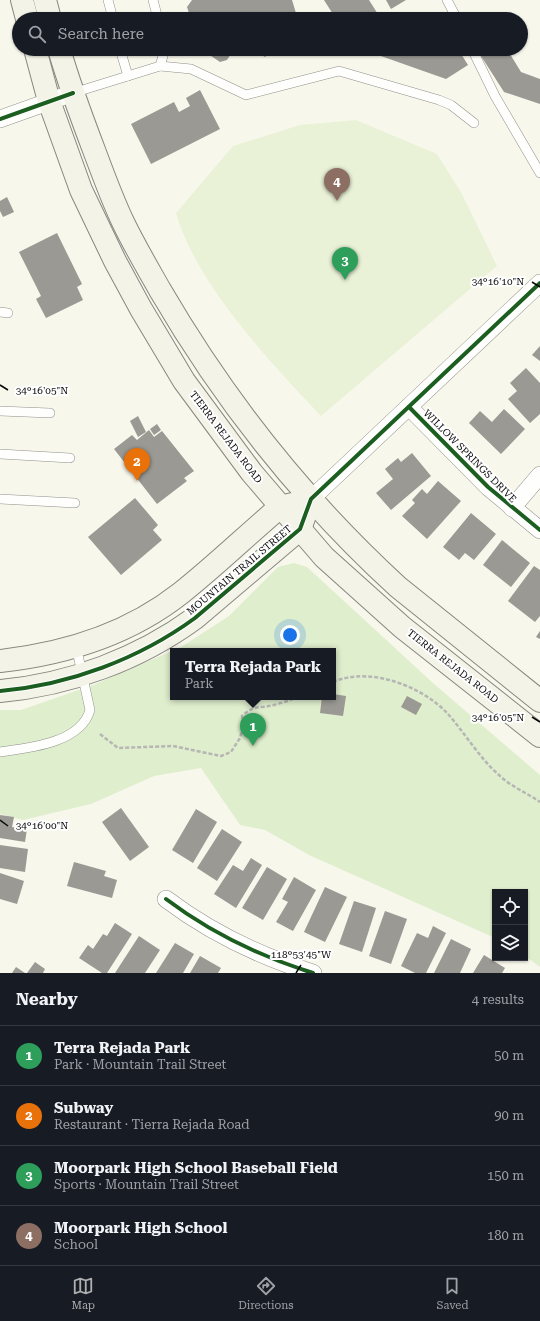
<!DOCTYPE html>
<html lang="en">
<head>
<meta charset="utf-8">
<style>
	body { margin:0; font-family:"Roboto Serif",serif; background:#242831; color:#f1f3f6 }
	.controls { position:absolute; right:12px; bottom:12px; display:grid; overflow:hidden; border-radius:0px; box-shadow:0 1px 3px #0004 }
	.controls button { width:36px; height:36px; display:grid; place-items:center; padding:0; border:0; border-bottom:1px solid #363941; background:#171b24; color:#f1f3f6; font:20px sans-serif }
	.you { position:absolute; left:290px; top:635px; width:14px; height:14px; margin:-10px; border:3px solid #fff; border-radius:50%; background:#1a73e8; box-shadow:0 0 0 6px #1a73e833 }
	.badge { display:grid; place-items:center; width:26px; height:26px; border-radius:50%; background:#aeafaf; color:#fff; font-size:13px; font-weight:700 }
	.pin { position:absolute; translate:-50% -33px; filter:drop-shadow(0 1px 2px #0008) }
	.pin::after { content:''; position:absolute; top:21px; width:14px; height:12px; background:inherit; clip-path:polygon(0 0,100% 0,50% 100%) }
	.popup { position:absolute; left:170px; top:648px; width:166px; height:52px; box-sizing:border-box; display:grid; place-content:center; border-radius:0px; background:#171b24; filter:drop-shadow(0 1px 3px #0005); font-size:13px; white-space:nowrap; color:#9ea1a6 }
	.popup b { font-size:15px; color:#f1f3f6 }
	.popup::after { content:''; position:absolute; left:50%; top:100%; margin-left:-8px; border:8px solid transparent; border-top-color:#171b24 }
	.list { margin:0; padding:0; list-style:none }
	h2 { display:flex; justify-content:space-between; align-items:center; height:52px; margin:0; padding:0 16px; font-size:17px }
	h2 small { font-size:13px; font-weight:400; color:#9ea1a6 }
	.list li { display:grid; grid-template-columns:26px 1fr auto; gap:12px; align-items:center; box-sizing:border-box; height:60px; padding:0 16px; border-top:1px solid #363941 }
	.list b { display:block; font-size:15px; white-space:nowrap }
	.list p { margin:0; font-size:13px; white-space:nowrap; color:#9ea1a6 }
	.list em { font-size:13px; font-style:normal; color:#9ea1a6 }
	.icon { flex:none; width:22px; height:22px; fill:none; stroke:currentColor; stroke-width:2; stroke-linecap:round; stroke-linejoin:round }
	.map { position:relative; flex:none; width:540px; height:973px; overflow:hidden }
	.search { position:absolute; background:#171b24; box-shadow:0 1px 3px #0004; left:12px; right:12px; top:12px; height:44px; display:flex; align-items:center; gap:10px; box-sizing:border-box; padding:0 14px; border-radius:22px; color:#9ea1a6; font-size:15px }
	.sheet { height:292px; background:#171b24 }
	nav { display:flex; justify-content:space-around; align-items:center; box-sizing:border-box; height:56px; border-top:1px solid #363941; background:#171b24; font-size:11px; color:#9ea1a6 }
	nav a { display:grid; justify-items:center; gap:2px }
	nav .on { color:#aeafaf }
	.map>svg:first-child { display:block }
	.green { fill:#dfeecd; fill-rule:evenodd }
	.pitch { fill:#e9f2d6 }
	.building { fill:#9a9993 }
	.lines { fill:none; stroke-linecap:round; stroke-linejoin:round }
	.lane-casing { stroke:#91908b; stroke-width:10 }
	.street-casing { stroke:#91908b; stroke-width:18 }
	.secondary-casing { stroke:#878782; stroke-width:24 }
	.path { stroke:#b6b6b4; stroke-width:2.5; stroke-dasharray:4 2; stroke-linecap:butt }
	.lane { stroke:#fefefc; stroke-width:9 }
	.street { stroke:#fefefc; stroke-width:17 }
	.secondary { stroke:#f3f3e7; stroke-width:22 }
	.cycleway-casing { stroke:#fff; stroke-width:6 }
	.cycleway { stroke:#1b5e20; stroke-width:4 }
	.ticks { fill:none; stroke:#090909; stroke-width:1.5 }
	.labels { text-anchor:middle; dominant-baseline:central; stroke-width:4; stroke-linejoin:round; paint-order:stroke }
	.street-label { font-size:10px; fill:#090909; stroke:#fff }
	.ticks-label { font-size:10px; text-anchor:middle; fill:#090909; stroke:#fff; stroke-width:4; stroke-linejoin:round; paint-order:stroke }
</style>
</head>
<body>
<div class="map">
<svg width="540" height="973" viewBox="0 0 540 973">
	<rect width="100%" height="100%" fill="#f8f7ec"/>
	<path class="green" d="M294 563 307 567 433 683 540 775V967L525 956V892H495V938L309 855 265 830 240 825 201 768 154 776 91 804 23 820 0 814V710H21L93 685 181 647 229 616 278 567ZM173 651H333V697H173Z"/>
	<path class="pitch" d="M356 120 437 154 462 194 497 266 321 416C271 363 196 284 176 213L233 146 300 125Z"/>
	<g class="building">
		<polygon points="192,0 292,0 296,13 292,19 191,19 187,7"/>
		<polygon points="324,0 369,0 381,19 336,19"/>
		<polygon points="386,0 406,0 391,9"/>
		<polygon points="201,49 234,49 227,60 220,62"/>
		<polygon points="262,49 286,49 264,57"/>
		<polygon points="361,49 458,49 468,65 446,79"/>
		<polygon points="493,49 507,49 521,72 540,79 540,104 504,92 481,56"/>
		<polygon points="200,90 220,129 151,164 131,124 174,102 179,112 190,106 186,98"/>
		<polygon points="7,197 14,212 3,217 0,211 0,201"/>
		<polygon points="57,233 82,284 77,287 83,300 46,318 36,299 41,296 19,252"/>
		<polygon points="540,346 540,361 532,355"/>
		<polygon points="526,368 540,383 540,414 530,423 508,399 517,391 510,383"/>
		<polygon points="504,409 525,429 501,454 469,423 480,411 492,422"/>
		<polygon points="138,416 146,432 138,437 130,421"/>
		<polygon points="157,424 161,430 154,435 150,429"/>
		<polygon points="149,430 154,437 162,431 194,471 184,478 187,481 157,504 114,449 132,435 137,440"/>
		<polygon points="412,453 431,476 391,510 376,493 393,479 385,469 398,458 401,462"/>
		<polygon points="438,481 461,501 427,539 402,516 415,503 412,500 422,489 427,494"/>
		<polygon points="135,498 158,525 153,530 162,540 121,575 88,537"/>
		<polygon points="471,513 496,534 474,560 465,553 459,560 443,547"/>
		<polygon points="502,540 530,563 511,587 483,565"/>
		<polygon points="534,566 540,570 540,616 535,622 508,601"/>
		<polygon points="540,631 540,639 536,637"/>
		<polygon points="333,694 346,696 343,716 320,713 322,697 333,697"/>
		<polygon points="407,696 422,704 416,715 401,707"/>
		<polygon points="121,808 149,847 130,861 102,822"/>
		<polygon points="196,809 217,822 193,863 172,850"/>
		<polygon points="0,815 14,817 12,827 27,829 25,842 0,838"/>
		<polygon points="222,829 242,842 217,881 197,868"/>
		<polygon points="0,845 28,849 25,872 0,868"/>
		<polygon points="251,858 262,865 236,908 214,894 233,865 243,871"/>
		<polygon points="74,862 106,871 104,876 117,880 112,898 67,886"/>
		<polygon points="267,867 287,879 263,920 242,908"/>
		<polygon points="0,873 24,881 17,904 0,899"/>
		<polygon points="294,877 316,890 293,931 276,922 288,902 282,899"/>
		<polygon points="325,887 347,897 325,942 304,932"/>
		<polygon points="354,901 376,908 362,952 339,944"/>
		<polygon points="385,911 407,919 391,964 369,956"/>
		<polygon points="115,923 132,934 107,973 102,973 79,958 88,945 93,949 103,934 107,936"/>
		<polygon points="433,926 446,933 426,973 415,973 401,966 417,933 428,938"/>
		<polygon points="139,936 160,950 145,973 115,973"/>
		<polygon points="451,939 471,949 460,973 434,973"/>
		<polygon points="175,943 194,954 183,973 156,973"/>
		<polygon points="484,955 505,968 502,973 473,973"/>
		<polygon points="200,956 221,968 218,973 190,973"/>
		<polygon points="35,962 45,969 43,973 27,973"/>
		<polygon points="16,967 25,973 12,973"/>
	</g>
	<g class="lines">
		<g class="lane-casing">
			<g id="lane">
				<polyline points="108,0 113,19"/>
				<polyline points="153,0 158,19"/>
				<polyline points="447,0 457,19"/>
				<polyline points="120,49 128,76"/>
				<polyline points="472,49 495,96 540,173"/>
				<polyline points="160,66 191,69 246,95 339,71 439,100 451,105 474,123"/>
				<polyline points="73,93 160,66 165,49"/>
				<polyline points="0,312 8,313"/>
				<polyline points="0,411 50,413"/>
				<polyline points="0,454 70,458"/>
				<polyline points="0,499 75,503"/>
				<path d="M0 752C29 748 81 743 90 710L76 646"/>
			</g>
		</g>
		<g class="street-casing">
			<g id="street">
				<polyline points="0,119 73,93"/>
				<polyline points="409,407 488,487 540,530"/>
				<polyline points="311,499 540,283"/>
				<polyline points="512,508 540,475"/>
				<path d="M166 899C211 933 259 956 313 973"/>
			</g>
		</g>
		<g class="secondary-casing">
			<g id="secondary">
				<polyline points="22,0 27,19"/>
				<polyline points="45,0 50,19"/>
				<polyline points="35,49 49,101 81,190 115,261 141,309 184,381 252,473 324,557 402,627 540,736"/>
				<path d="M59 49C69 83 81 116 94 150 103 174 112 199 123 222 134 245 147 267 160 290 224 400 304 501 398 587L540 701"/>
				<path d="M0 661C64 654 129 634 181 593 215 566 247 535 280 507L293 504"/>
				<path d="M0 691C69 685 139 659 195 618L300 529 305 515"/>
			</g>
		</g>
		<g class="path">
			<path d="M333 682C370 666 422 686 448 714 464 732 481 760 499 775 510 786 527 793 540 802"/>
			<path d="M100 734 118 748 173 746 221 756 231 752 240 738 243 727 242 716C255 704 259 709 274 705 282 703 290 700 298 697"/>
		</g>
		<use href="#lane" class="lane"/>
		<use href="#street" class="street"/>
		<use href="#secondary" class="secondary"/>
		<g class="cycleway-casing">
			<g id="cycleway">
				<polyline points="0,119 73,93"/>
				<polyline points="409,407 488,487 540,530"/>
				<path d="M0 691C69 685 139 659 195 618L300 529 311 499 540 283"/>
				<path d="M166 899C211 933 259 956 313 973"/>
			</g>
		</g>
		<use href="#cycleway" class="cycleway"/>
	</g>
	<path class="ticks" d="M532 282 540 287M0 385 8 390M532 717 540 722M0 820 8 826M296 973 301 965"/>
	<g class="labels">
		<g class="street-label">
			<text transform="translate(226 437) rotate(53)">TIERRA REJADA ROAD</text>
			<text transform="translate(470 456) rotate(45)">WILLOW SPRINGS DRIVE</text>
			<text transform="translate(239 570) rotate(-40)">MOUNTAIN TRAIL STREET</text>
			<text transform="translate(453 666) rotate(38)">TIERRA REJADA ROAD</text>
		</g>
	</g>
	<g class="ticks-label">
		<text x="498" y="285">34°16'10"N</text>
		<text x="42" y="394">34°16'05"N</text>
		<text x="498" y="721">34°16'05"N</text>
		<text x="42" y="829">34°16'00"N</text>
		<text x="301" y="958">118°53'45"W</text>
	</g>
</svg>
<div class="controls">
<button><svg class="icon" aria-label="locate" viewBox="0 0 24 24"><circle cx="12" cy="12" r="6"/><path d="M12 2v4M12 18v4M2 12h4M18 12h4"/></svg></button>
<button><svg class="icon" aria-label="layers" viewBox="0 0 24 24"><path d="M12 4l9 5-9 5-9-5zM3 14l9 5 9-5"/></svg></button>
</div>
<div class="you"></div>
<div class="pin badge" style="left:253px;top:746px;background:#2e9e5b">1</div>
<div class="popup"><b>Terra Rejada Park</b>Park</div>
<div class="pin badge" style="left:137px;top:481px;background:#e8710a">2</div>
<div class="pin badge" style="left:345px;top:280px;background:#2e9e5b">3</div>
<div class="pin badge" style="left:337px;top:201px;background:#8d6e63">4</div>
<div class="search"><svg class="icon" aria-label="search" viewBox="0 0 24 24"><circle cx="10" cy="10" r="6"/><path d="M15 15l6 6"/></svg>Search here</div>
</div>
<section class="sheet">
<h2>Nearby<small>4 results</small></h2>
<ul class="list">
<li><span class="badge" style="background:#2e9e5b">1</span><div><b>Terra Rejada Park</b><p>Park · Mountain Trail Street</p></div><em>50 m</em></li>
<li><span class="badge" style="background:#e8710a">2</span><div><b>Subway</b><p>Restaurant · Tierra Rejada Road</p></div><em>90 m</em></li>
<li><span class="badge" style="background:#2e9e5b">3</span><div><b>Moorpark High School Baseball Field</b><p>Sports · Mountain Trail Street</p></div><em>150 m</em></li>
<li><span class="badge" style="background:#8d6e63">4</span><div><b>Moorpark High School</b><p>School</p></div><em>180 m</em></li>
</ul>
</section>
<nav>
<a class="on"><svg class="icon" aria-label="map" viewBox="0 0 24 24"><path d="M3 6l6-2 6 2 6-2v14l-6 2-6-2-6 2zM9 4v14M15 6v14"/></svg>Map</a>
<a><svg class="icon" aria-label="directions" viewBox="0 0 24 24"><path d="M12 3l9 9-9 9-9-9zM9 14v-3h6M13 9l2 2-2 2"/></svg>Directions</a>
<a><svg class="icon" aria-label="saved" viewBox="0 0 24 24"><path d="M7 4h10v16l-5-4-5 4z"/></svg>Saved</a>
</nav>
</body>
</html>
